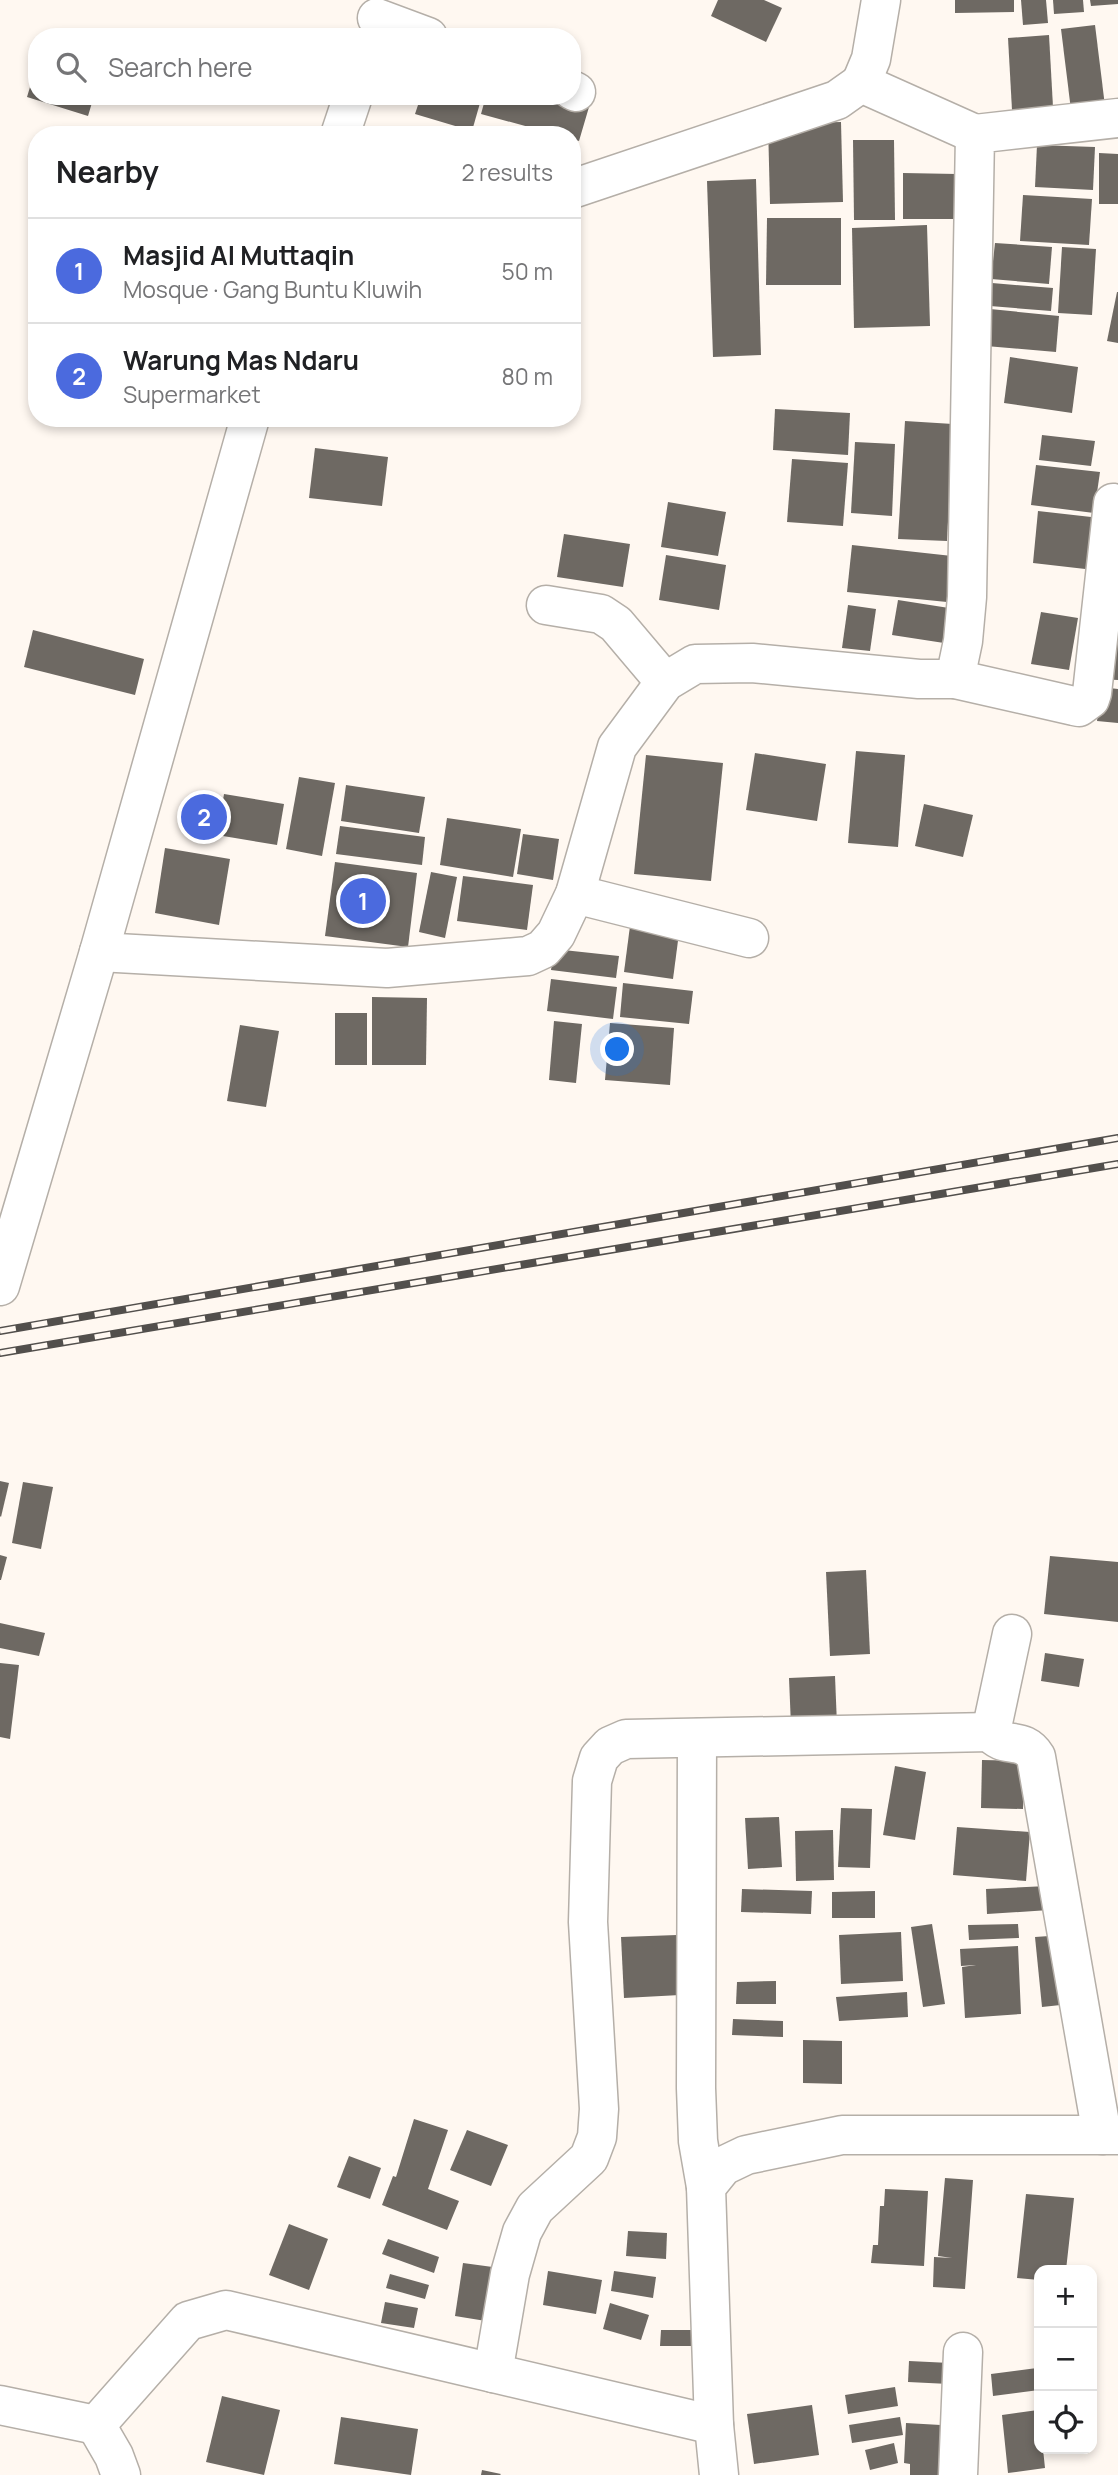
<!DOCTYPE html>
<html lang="en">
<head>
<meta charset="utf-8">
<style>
	body { margin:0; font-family:Manrope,sans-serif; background:#f2f2f2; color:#202124 }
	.controls { position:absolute; right:21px; bottom:21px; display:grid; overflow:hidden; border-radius:14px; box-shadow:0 4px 10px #0003 }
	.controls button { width:63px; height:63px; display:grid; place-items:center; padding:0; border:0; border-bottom:2px solid #e0e0e0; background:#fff; color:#202124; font:35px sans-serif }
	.you { position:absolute; left:618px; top:1050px; width:24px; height:24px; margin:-18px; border:5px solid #fff; border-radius:50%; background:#1a73e8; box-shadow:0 0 0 10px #1a73e833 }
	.badge { display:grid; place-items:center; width:46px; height:46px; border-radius:50%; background:#4b6ade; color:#fff; font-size:23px; font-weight:700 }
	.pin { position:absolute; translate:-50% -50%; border:4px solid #fff; box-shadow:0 2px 7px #0006 }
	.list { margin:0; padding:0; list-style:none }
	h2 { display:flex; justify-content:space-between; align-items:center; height:91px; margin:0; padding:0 28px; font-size:30px }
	h2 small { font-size:23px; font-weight:400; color:#757577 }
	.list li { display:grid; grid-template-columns:46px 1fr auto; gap:21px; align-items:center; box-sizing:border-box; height:105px; padding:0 28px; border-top:2px solid #e0e0e0 }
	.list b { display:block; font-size:26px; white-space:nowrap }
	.list p { margin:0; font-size:23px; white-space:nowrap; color:#757577 }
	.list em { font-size:23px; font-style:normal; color:#757577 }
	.icon { flex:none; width:38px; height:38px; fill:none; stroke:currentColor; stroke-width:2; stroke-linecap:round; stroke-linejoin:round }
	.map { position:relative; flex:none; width:1118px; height:2475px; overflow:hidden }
	.search { position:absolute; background:#fff; box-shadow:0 4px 10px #0003; left:28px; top:28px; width:553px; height:77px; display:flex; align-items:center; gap:18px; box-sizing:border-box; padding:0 24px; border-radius:28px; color:#757577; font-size:26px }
	.panel { position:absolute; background:#fff; box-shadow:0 4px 10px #0003; left:28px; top:126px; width:553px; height:301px; border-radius:28px }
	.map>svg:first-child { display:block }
	.building { fill:#6e6963 }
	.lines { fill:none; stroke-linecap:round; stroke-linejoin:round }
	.minor-casing { stroke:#b5afa8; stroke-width:41 }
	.minor { stroke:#fff; stroke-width:38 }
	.rail-casing { stroke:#524f4c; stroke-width:8 }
	.rail { stroke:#fff8f1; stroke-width:5; stroke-dasharray:16; stroke-linecap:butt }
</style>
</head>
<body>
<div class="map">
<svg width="1118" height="2475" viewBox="0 0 1118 2475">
	<rect width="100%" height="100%" fill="#fff8f1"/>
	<g class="building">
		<polygon points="718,0 764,0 782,8 766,42 711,16"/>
		<polygon points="955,0 1014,0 1014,12 955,13"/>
		<polygon points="1021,0 1046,0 1048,23 1023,25"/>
		<polygon points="1053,0 1083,0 1084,12 1054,14"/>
		<polygon points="1090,0 1118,0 1118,4 1091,6"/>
		<polygon points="1095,25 1105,106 1071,110 1061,29"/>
		<polygon points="1049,35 1053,107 1012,110 1008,38"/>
		<polygon points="36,67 37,96 94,96 88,116 27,97"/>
		<polygon points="421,96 482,96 472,131 415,114"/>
		<polygon points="486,96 548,96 589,107 579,141 572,139 572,135 558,135 481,114"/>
		<polygon points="841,122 843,202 770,204 768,124"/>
		<polygon points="853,140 894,140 895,220 854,220"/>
		<polygon points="1037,145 1095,147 1093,190 1035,187"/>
		<polygon points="1099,153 1118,154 1118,204 1099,204"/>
		<polygon points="903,173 957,174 956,219 903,219"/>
		<polygon points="756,179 761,355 713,357 707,181"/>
		<polygon points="1023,195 1092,199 1089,245 1020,241"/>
		<polygon points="767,218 841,218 841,285 766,285"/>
		<polygon points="927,225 930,326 854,328 852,228"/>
		<polygon points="995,243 1052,247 1049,284 991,279"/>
		<polygon points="1062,247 1096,249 1092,315 1058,313"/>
		<polygon points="992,283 1053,288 1051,311 990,306"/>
		<polygon points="1117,292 1118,292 1118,343 1107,341"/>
		<polygon points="990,309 1059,316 1056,352 986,346"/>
		<polygon points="1010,357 1078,367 1072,413 1004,403"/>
		<polygon points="775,409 850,413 848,455 773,450"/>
		<polygon points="905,421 953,424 947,541 898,539"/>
		<polygon points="1042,435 1095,441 1091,466 1039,460"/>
		<polygon points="855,442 895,444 892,516 851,513"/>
		<polygon points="315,448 388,457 382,506 309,498"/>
		<polygon points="792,459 848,463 843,526 787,522"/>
		<polygon points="1036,465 1100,472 1094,513 1031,505"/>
		<polygon points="668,502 726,512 718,556 661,547"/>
		<polygon points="1038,511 1100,518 1094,570 1033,563"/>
		<polygon points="564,534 630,544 623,587 557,577"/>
		<polygon points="852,545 952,556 947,602 847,592"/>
		<polygon points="666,555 726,565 719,610 659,600"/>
		<polygon points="898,600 949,608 944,643 892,635"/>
		<polygon points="848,605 876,609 870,651 842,648"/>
		<polygon points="1041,612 1078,618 1069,670 1031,664"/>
		<polygon points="33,630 144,659 135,695 24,667"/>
		<polygon points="1102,642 1118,643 1118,680 1099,679"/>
		<polygon points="1101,687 1118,689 1118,723 1097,721"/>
		<polygon points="856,751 905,755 898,847 848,843"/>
		<polygon points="755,753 826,764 817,821 746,810"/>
		<polygon points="646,755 723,763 711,881 634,874"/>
		<polygon points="299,777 335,783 322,856 286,849"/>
		<polygon points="346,785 425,797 419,833 341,821"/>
		<polygon points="224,794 284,804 277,845 217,835"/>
		<polygon points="924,804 973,815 963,857 915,846"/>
		<polygon points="447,818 521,829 513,877 440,865"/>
		<polygon points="340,826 425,837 422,865 336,854"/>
		<polygon points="523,834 559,839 553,880 517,874"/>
		<polygon points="165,848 230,859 219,925 155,913"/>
		<polygon points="335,862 417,873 408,947 325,936"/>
		<polygon points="431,872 457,877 445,938 419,932"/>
		<polygon points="463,876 533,885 527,930 457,921"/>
		<polygon points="630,926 679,933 673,979 624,972"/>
		<polygon points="554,949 619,956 616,978 551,970"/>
		<polygon points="551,979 617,987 613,1019 547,1011"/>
		<polygon points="623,983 693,991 689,1024 620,1017"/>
		<polygon points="372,997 427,998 426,1065 372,1065"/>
		<rect x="335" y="1013" width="32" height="52"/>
		<polygon points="554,1021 582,1024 576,1083 549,1080"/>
		<polygon points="610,1023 674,1028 670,1085 605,1080"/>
		<polygon points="240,1025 279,1031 266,1107 227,1101"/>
		<polygon points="0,1481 9,1483 1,1517 0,1516"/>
		<polygon points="23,1482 53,1487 41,1549 12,1543"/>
		<polygon points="0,1555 7,1557 1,1580 0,1580"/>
		<polygon points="1050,1556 1118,1562 1118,1622 1044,1614"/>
		<polygon points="866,1570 870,1654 830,1656 826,1572"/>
		<polygon points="0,1623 45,1633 39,1656 0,1648"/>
		<polygon points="1045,1653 1084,1659 1079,1687 1041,1681"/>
		<polygon points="0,1663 19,1665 10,1739 0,1737"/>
		<polygon points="835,1676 837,1725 791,1726 789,1678"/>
		<polygon points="982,1760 1024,1761 1023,1809 981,1808"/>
		<polygon points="895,1766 926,1772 915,1840 883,1835"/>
		<polygon points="841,1808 872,1809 870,1868 838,1867"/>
		<polygon points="779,1817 782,1867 748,1869 745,1818"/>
		<polygon points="957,1827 1030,1832 1026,1881 953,1875"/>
		<polygon points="833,1830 834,1880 796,1881 795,1831"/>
		<polygon points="1047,1886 1049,1910 987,1914 986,1889"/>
		<polygon points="742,1889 812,1891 811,1914 741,1912"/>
		<polygon points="875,1891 875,1918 832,1918 832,1892"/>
		<polygon points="932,1924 945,2004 923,2007 911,1927"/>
		<polygon points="1018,1924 1019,1938 969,1940 968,1925"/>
		<polygon points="901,1932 903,1981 841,1984 839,1935"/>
		<polygon points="677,1935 680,1995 624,1998 621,1937"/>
		<polygon points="1064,1935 1070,2004 1042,2007 1035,1937"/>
		<polygon points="1018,1946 1021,2014 965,2018 962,1967 976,1965 961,1966 960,1949"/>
		<polygon points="776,1981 776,2004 736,2004 737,1982"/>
		<polygon points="907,1992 908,2017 839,2021 836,1997"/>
		<polygon points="733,2019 783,2021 783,2037 732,2035"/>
		<polygon points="803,2040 842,2041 842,2084 803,2083"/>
		<polygon points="414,2119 448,2130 428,2189 459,2201 447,2230 382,2205 393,2176 396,2177"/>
		<polygon points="467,2130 508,2145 491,2186 450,2170"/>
		<polygon points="349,2156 381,2168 370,2199 337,2187"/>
		<polygon points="945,2178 973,2180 965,2289 933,2287 934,2257 952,2258 938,2256"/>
		<polygon points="885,2189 928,2191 924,2266 871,2263 873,2245 878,2245 880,2206 884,2206"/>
		<polygon points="1026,2194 1074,2198 1066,2270 1039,2270 1039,2280 1017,2278"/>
		<polygon points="289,2224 328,2239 309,2290 269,2275"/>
		<polygon points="628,2231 667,2233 666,2259 626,2256"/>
		<polygon points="388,2239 439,2257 434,2273 382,2254"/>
		<polygon points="463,2263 500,2268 492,2322 455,2316"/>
		<polygon points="548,2271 602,2280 596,2314 543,2305"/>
		<polygon points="614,2271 656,2277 653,2298 611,2291"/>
		<polygon points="390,2274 429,2285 425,2299 386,2288"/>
		<polygon points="385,2302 418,2308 414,2328 381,2323"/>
		<polygon points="610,2303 649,2315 641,2340 603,2329"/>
		<polygon points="661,2330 696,2330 696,2346 660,2346"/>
		<polygon points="909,2361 950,2363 949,2384 908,2382"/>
		<polygon points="1037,2368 1039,2390 993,2396 991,2374"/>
		<polygon points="895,2387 898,2406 848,2414 845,2395"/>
		<polygon points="222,2396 280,2410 264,2475 206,2462"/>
		<polygon points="812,2405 819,2455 754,2464 747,2414"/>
		<polygon points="1038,2410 1039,2449 1043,2449 1045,2468 1008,2473 1002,2415"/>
		<polygon points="341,2417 418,2429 411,2475 334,2464"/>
		<polygon points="900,2417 903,2435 852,2443 849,2425"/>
		<polygon points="906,2423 958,2426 955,2475 910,2475 910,2464 904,2463"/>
		<polygon points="894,2443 898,2463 870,2470 865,2450"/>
		<polygon points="482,2470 501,2474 500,2475 481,2475"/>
	</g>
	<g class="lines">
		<g class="minor-casing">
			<g id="minor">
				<polyline points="377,18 428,37"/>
				<polyline points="861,83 871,59 881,0"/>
				<polyline points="572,90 576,92"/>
				<polyline points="340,135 353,96"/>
				<polyline points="572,189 837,100 861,83 975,134"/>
				<polyline points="546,605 601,614 616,624 665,682"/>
				<polyline points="955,679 1074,706 1079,707 1090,699 1092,693 1113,503"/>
				<polyline points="575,894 749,938"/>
				<polyline points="99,952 387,968 528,956 543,949 556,934 575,894 617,747 665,682 695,664 752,663 919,679 955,679 963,641 967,597 975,134 1118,118"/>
				<polyline points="0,1286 99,952 250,418"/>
				<path d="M1012 1634 991 1732C1003 1750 1023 1735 1036 1757L1102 2135"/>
				<polyline points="697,1738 696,2088 698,2141 706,2187"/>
				<polyline points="493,2373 510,2274 522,2232 535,2208 589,2158 597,2137 599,2109 588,1922 592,1781 599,1758 610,1746 626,1739 991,1732"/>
				<polyline points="0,2405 96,2425 188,2321 226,2310 714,2425"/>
				<polyline points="96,2425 114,2456 121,2475"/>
				<polyline points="719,2475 714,2425 706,2187 723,2166 746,2155 842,2135 1118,2135"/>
				<polyline points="958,2475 963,2352"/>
			</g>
		</g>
		<use href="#minor" class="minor"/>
		<g class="rail-casing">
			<g id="rail">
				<polyline points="0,1331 1118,1138"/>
				<polyline points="0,1353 1118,1164"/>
			</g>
		</g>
		<use href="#rail" class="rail"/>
	</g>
</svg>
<div class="controls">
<button>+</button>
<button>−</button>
<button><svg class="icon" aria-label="locate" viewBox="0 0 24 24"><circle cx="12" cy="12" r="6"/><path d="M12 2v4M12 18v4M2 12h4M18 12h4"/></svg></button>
</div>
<div class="you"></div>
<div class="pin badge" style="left:363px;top:901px">1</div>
<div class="pin badge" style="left:204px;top:817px">2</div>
<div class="search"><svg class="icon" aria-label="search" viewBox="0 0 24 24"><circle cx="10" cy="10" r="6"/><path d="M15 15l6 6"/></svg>Search here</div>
<section class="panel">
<h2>Nearby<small>2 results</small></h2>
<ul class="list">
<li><span class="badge">1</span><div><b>Masjid Al Muttaqin</b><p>Mosque · Gang Buntu Kluwih</p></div><em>50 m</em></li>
<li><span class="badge">2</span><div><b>Warung Mas Ndaru</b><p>Supermarket</p></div><em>80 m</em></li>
</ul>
</section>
</div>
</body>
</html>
